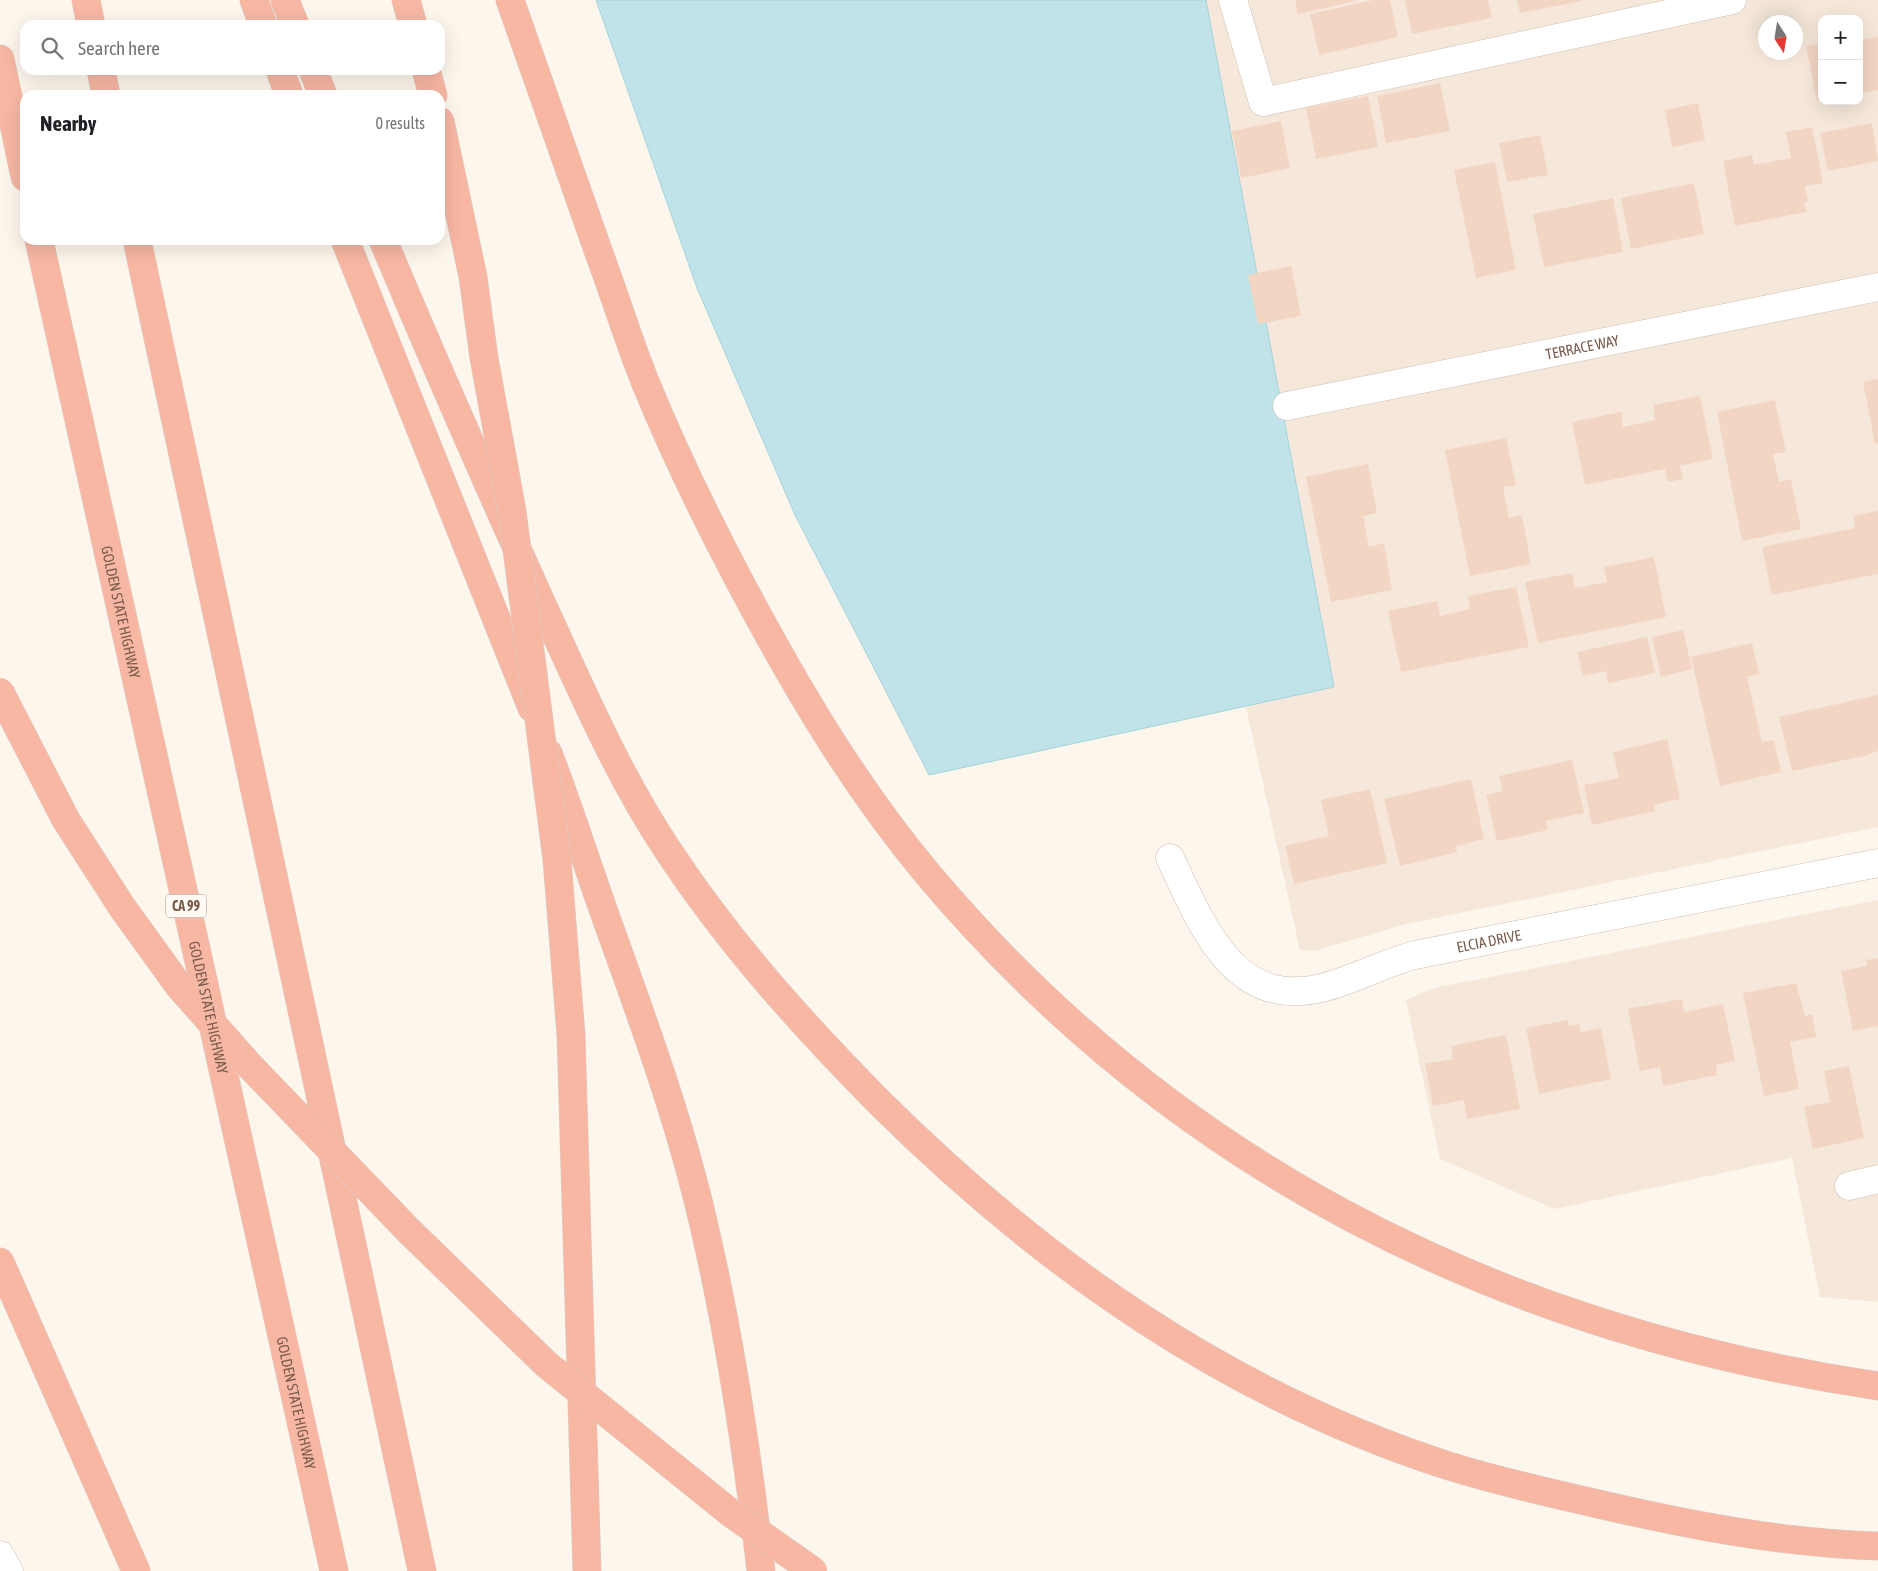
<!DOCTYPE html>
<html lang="en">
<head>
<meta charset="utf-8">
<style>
	body { margin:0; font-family:"Asap Condensed",sans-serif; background:#f2f2f2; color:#202124 }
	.controls { position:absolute; right:15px; top:15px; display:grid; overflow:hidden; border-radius:10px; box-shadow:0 5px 20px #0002 }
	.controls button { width:45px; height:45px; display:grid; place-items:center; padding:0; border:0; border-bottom:1px solid #e0e0e0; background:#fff; color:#202124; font:25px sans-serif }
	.compass { position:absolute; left:1758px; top:15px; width:45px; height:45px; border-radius:50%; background:#fff; box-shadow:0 5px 20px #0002; rotate:168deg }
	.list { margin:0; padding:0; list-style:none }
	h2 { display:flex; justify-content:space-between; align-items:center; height:65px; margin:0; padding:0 20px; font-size:21px }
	h2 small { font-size:16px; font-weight:400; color:#757577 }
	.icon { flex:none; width:28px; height:28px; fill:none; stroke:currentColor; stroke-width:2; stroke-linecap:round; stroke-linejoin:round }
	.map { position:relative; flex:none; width:1878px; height:1571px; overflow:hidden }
	.search { position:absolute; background:#fff; box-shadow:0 5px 20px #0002; left:20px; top:20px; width:425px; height:55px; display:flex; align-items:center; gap:12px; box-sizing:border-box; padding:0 18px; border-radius:15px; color:#757577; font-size:19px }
	.panel { position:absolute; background:#fff; box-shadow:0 5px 20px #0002; left:20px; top:90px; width:425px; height:155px; border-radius:15px }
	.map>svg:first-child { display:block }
	.residential { fill:#f5e8da; fill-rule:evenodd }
	.water { fill:#bfe3e8; stroke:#a5d3da }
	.building { fill:#f3d5c3 }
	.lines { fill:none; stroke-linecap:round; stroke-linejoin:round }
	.minor-casing { stroke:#d1beb0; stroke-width:29 }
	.highway-casing { stroke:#dad1cd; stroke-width:29 }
	.minor { stroke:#fff; stroke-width:28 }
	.highway { stroke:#f7b7a3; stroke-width:28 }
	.highway-bridge-casing { stroke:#dad1cd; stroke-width:29; stroke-linecap:butt }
	.highway-bridge { stroke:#f7b7a3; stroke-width:28 }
	.labels { text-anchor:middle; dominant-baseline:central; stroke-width:4.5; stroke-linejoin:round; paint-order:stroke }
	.shield { fill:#fffaf3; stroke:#a28b7f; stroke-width:1 }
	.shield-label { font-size:14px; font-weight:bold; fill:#7a5c4d }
	.street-label { font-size:15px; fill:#7a5c4d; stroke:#fffaf3 }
</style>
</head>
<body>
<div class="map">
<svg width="1878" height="1571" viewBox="0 0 1878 1571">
	<rect width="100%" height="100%" fill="#fdf6ec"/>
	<g class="residential">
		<path d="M1206 0H1878V827L1402 925 1315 951 1300 950 1246 707 1334 687ZM1822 19H1859V101H1822ZM1766 22H1796V52H1766Z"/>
		<polygon points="1878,900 1878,1302 1820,1297 1792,1158 1555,1209 1440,1159 1406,1000 1434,988"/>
	</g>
	<polygon class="water" points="596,0 1206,0 1334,687 929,775 795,515 697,288"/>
	<g class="building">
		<polygon points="1295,0 1355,0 1355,1 1298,14"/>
		<polygon points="1373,0 1390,0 1398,37 1319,55 1310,14"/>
		<polygon points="1405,0 1488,0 1492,18 1412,34"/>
		<polygon points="1517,0 1582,0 1582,1 1520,13"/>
		<polygon points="1878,37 1878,90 1859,93 1859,40"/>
		<polygon points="1822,43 1822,100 1817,101 1806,46"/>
		<polygon points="1440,83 1450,131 1386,143 1377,96"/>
		<polygon points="1368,96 1378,147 1316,159 1306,108"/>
		<polygon points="1698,103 1705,140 1672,147 1665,110"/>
		<polygon points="1281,121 1290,168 1241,178 1232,131"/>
		<polygon points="1872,123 1878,161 1828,171 1820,133"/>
		<polygon points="1812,127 1823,183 1805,186 1808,201 1804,202 1806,212 1735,226 1723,161 1752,155 1754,165 1791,158 1786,132"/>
		<polygon points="1540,135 1548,175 1507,182 1499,143"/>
		<polygon points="1495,162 1516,270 1476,278 1454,170"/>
		<polygon points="1694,183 1704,234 1631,249 1621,198"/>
		<polygon points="1613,198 1623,252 1544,267 1533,214"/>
		<polygon points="1291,266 1301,316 1258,324 1248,275"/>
		<polygon points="1878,379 1878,443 1875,444 1863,382"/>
		<polygon points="1700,396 1713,459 1680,466 1683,479 1668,482 1665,469 1585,485 1572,422 1621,412 1623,427 1655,420 1653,405"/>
		<polygon points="1775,400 1786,452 1773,454 1779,482 1791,479 1801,529 1742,541 1717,412"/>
		<polygon points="1506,438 1516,485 1503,487 1509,518 1522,515 1531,564 1470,576 1445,450"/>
		<polygon points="1368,464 1377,513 1363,516 1369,547 1384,543 1392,590 1331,602 1306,477"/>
		<polygon points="1878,511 1878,574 1772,595 1762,547 1855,528 1853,516"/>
		<polygon points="1654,557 1666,617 1538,643 1525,582 1572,573 1575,588 1607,582 1604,567"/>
		<polygon points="1516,587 1529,647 1401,672 1388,611 1437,601 1440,616 1470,609 1468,596"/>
		<polygon points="1683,630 1692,669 1661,677 1652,637"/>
		<polygon points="1647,637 1655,673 1608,683 1606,671 1583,676 1577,652"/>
		<polygon points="1752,643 1759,674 1747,677 1762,742 1774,740 1781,772 1720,786 1691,657"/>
		<polygon points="1878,695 1878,751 1869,754 1869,755 1792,771 1779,717"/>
		<polygon points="1667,739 1680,799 1653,805 1655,811 1592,825 1584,785 1619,778 1613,752"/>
		<polygon points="1572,760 1584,813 1546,821 1548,830 1497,841 1486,795 1503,791 1499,776"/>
		<polygon points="1471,779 1484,839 1456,846 1457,852 1400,866 1384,799"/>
		<polygon points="1370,789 1387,863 1294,884 1285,846 1329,836 1321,800"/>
		<polygon points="1878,958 1878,1026 1853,1031 1841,971 1867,966 1866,960"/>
		<polygon points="1796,983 1805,1016 1812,1014 1816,1037 1790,1042 1799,1089 1764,1096 1743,993"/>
		<polygon points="1682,999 1684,1012 1723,1004 1735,1061 1716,1065 1717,1075 1663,1086 1660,1067 1640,1071 1628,1009"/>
		<polygon points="1568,1020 1569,1026 1579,1024 1581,1032 1601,1028 1611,1079 1539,1094 1526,1028"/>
		<polygon points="1506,1035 1520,1109 1467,1119 1464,1100 1433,1106 1425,1064 1453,1059 1451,1046"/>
		<polygon points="1849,1066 1864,1138 1813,1149 1804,1107 1830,1102 1824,1071"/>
	</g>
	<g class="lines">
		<g class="minor-casing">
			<g id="minor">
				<polyline points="1233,0 1263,102 1732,0"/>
				<path id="s1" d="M1287 406 1878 287"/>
				<path id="s2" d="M1170 858C1202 924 1233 1012 1325 987 1356 979 1384 963 1415 955L1878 863"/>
				<polyline points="1849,1186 1878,1179"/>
				<polyline points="0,1555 9,1571"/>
			</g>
		</g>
		<g class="highway-casing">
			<g id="highway">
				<polyline points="86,0 91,25"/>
				<polyline points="254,0 263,25"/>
				<polyline points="285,0 295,25"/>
				<polyline points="406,0 413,25"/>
				<path d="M510 0C540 85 570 171 600 256 616 299 629 342 646 384 674 452 706 518 740 582 794 684 852 783 926 872 1174 1168 1500 1329 1878 1386"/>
				<polyline points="0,59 25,177"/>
				<polyline points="101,70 106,95"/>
				<polyline points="280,70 289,95"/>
				<polyline points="313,70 323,95"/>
				<polyline points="426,70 433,95"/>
				<path id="s3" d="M39 240 334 1571"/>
				<polyline points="137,240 422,1571"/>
				<polyline points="345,240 532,708"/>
				<path d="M383 240C434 362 487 482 541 602 580 686 616 772 667 849 728 942 801 1023 879 1102 1043 1265 1228 1395 1449 1466 1497 1481 1545 1492 1594 1503 1688 1525 1781 1543 1878 1546"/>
				<path d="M548 753C570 810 588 868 609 926 646 1029 684 1132 707 1239 732 1348 748 1459 761 1571"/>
				<polyline points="571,1035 587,1571"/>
				<polyline points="0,1262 136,1571"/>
			</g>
		</g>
		<use href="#minor" class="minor"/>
		<use href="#highway" class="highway"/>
		<g class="highway-bridge-casing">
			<g id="highway-bridge">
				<polyline points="440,121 473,277 484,358 512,511 557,860 571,1035"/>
				<polyline points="0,692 66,820 122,907 179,986 249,1065 409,1231 546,1364 732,1514 813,1571"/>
			</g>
		</g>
		<use href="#highway-bridge" class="highway-bridge"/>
	</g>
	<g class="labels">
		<rect class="shield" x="166" y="894.5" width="40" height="23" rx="4"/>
		<g class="shield-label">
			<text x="186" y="906">CA 99</text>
		</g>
		<g class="street-label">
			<text stroke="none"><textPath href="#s1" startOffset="301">TERRACE WAY</textPath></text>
			<text stroke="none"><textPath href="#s3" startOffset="381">GOLDEN STATE HIGHWAY</textPath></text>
			<text stroke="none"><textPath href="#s2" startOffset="395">ELCIA DRIVE</textPath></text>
			<text stroke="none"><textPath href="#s3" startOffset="786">GOLDEN STATE HIGHWAY</textPath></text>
			<text stroke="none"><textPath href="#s3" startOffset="1191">GOLDEN STATE HIGHWAY</textPath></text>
		</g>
	</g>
</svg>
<div class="controls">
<button>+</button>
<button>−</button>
</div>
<svg class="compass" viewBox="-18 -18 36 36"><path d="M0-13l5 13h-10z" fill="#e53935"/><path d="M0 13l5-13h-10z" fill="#757577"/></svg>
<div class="search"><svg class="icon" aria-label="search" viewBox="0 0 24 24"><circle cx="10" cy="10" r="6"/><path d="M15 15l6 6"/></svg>Search here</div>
<section class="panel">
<h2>Nearby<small>0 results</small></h2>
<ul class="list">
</ul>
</section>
</div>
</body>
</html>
